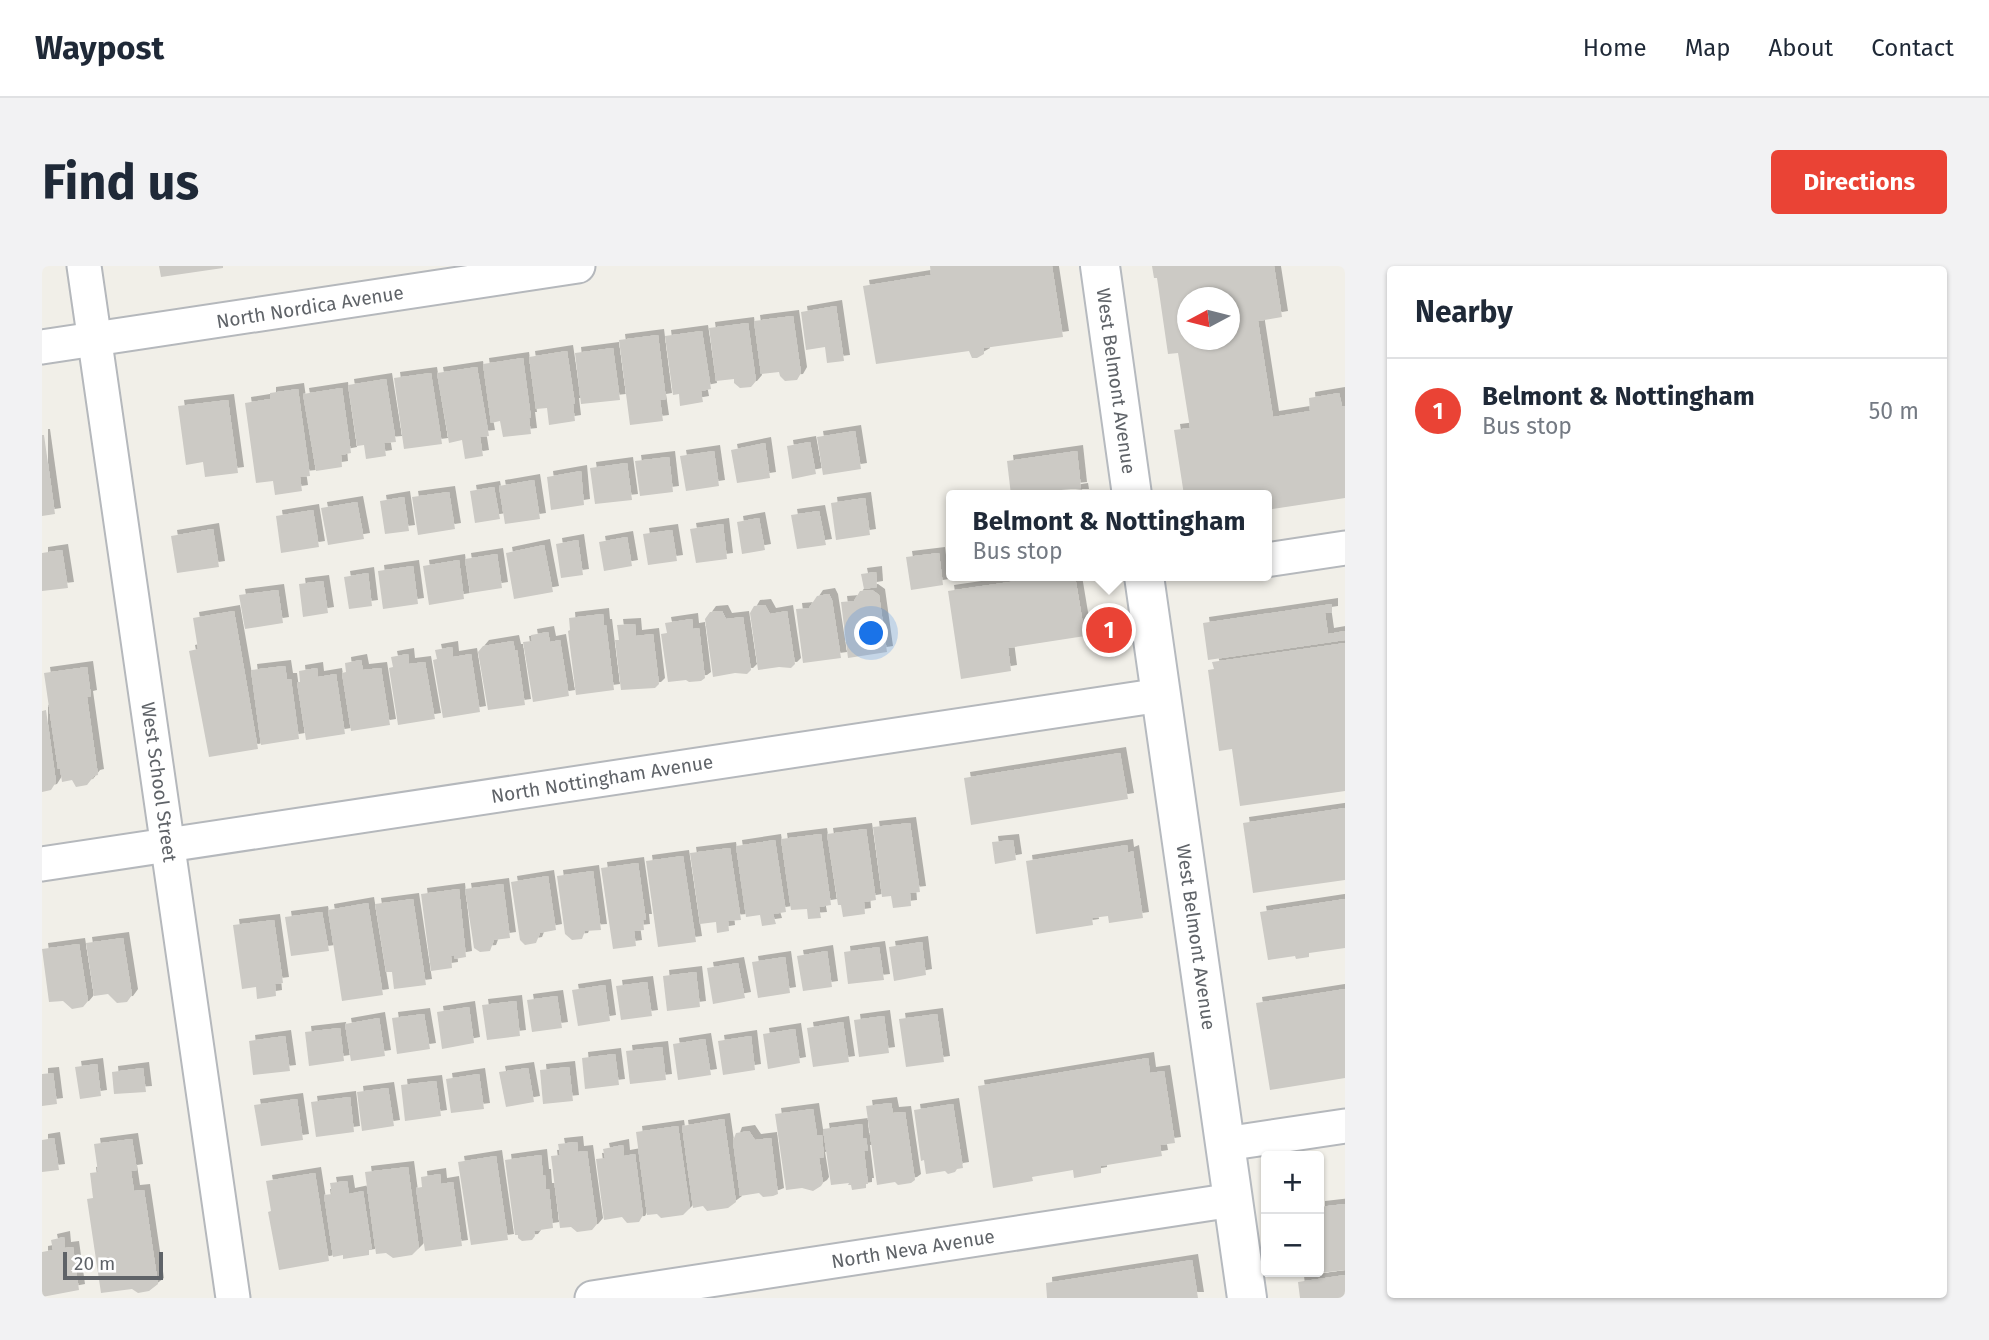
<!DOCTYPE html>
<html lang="en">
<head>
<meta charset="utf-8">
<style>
	body { margin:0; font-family:"Fira Sans",sans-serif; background:#f2f2f3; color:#1f2937 }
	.controls { position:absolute; right:21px; bottom:21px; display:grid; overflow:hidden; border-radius:7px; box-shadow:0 2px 5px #0004 }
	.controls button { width:63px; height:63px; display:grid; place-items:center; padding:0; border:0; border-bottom:2px solid #e0e1e3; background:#fff; color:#1f2937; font:35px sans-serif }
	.compass { position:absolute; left:1135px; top:21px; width:63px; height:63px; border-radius:50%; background:#fff; box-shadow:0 2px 5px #0004; rotate:263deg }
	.scale { position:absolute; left:21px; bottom:18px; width:100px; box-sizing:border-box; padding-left:7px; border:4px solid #5f6368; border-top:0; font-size:19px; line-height:24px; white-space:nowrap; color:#5f6368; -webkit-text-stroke:5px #fff; paint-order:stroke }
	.you { position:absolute; left:830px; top:368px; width:24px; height:24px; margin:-18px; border:5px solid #fff; border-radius:50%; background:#1a73e8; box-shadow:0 0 0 10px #1a73e833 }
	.badge { display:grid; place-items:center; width:46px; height:46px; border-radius:50%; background:#ea4335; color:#fff; font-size:23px; font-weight:700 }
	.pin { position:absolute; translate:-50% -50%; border:4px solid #fff; box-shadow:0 2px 7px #0006 }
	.popup { position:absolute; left:904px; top:224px; width:326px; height:91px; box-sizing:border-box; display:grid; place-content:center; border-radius:7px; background:#fff; filter:drop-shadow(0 2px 5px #0005); font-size:23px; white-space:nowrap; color:#747a83 }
	.popup b { font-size:26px; color:#1f2937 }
	.popup::after { content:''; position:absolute; left:50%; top:100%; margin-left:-14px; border:14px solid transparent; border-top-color:#fff }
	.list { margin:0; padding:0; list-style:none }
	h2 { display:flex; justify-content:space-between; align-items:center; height:91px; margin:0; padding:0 28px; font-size:30px }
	h2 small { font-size:23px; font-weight:400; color:#747a83 }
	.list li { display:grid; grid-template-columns:46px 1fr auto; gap:21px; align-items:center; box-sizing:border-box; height:105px; padding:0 28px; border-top:2px solid #e0e1e3 }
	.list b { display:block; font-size:26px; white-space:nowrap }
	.list p { margin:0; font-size:23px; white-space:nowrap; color:#747a83 }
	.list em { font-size:23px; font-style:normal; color:#747a83 }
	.map { position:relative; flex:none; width:1303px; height:1032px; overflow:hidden; border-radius:7px }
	header { display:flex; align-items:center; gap:42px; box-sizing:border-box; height:98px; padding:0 35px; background:#fff; border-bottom:2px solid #e0e1e3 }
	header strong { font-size:33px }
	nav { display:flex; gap:38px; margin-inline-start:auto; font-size:24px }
	.intro { display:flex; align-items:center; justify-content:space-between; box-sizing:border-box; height:168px; padding:0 42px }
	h1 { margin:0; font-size:49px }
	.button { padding:18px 32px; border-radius:7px; background:#ea4335; color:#fff; font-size:24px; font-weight:700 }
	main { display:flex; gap:42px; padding:0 42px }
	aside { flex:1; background:#fff; border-radius:7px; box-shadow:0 2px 5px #0004 }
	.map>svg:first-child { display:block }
	.building { fill:#cccac5; fill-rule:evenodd; filter:url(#shadow) }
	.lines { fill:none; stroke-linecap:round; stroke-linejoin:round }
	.minor-casing { stroke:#b5b8bc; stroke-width:37 }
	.secondary-casing { stroke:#b6babf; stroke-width:42 }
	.minor { stroke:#fff; stroke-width:33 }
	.secondary { stroke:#fff; stroke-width:38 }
	.labels { text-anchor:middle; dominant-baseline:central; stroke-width:6; stroke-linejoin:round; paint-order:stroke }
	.street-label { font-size:19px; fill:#5f6368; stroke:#fff }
</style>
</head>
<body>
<header>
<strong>Waypost</strong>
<nav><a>Home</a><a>Map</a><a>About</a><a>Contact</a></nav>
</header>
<div class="intro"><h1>Find us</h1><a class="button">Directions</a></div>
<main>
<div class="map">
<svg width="1303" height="1032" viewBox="0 0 1303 1032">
	<defs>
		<filter id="shadow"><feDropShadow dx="6" dy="-6" stdDeviation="0" flood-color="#0004"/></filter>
	</defs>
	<rect width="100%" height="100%" fill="#f1efe8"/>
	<g class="building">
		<polygon points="117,0 181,0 181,2 119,11"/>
		<polygon points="888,0 1010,0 1021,71 942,82 942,88 935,92 930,92 927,85 834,98 821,20 889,9"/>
		<path d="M1110 0H1232L1240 51 1216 55 1231 151 1268 145 1267 132 1297 127 1300 140H1303V232L1224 244V229H1142L1132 164 1148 162 1136 87 1126 88 1115 12H1112ZM1146 32H1188V74H1146Z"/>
		<polygon points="794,40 802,95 785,97 783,81 764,84 759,46"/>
		<polygon points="751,50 759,107 755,114 743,115 738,110 737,106 719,108 712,55"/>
		<polygon points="706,57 714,115 709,121 698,122 692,117 692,113 674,115 667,62"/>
		<polygon points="660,65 669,123 659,125 661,136 638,140 637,128 631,129 623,70"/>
		<polygon points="616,69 624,133 618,134 621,155 588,159 577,74"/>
		<polygon points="571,82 578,134 539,138 533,87"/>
		<polygon points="525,85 533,138 531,138 533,155 507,159 505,142 494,143 487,91"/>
		<polygon points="481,92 489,152 487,152 489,168 461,171 458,155 449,157 441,98"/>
		<polygon points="435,101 447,170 438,171 441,190 423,193 420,174 407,177 395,107"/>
		<polygon points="389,107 400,178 362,183 352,112"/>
		<polygon points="344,113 354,176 342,177 344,190 324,193 322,179 315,180 306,119"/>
		<polygon points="300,122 309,187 299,189 300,201 274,205 261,128"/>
		<polygon points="256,123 268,210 258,211 260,225 233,229 231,215 214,217 203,137 228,133 228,127"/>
		<polygon points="186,134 196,207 163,211 161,196 144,199 136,140"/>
		<polygon points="813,165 819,203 781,209 775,171"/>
		<polygon points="0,169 2,169 13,248 0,250"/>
		<polygon points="768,176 774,208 750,213 745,180"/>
		<polygon points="723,177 728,212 695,217 689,184"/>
		<polygon points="672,185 677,220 644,225 638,190"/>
		<polygon points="1035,185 1039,222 969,229 965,195"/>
		<polygon points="627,191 631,226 598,230 593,195"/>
		<polygon points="585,197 590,234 553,238 548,202"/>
		<polygon points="539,205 542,239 509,244 505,211"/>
		<polygon points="492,214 498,253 463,258 457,220"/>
		<polygon points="452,221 458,253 433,257 428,225"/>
		<polygon points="1040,223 1041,229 1008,229 1008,228"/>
		<polygon points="407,226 413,263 376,269 370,231"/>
		<polygon points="362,231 367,265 343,268 338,235"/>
		<polygon points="823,232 828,269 794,274 789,237"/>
		<polygon points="315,236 322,273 286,279 279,242"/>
		<polygon points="271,244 277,281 239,287 234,250"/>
		<polygon points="777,245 784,279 755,283 749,249"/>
		<polygon points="717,252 723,284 700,288 695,256"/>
		<polygon points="681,258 685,293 654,297 648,263"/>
		<polygon points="171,263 177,301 135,307 129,270"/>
		<polygon points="630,264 635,295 606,299 601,268"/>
		<polygon points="585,271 590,300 562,305 557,276"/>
		<polygon points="536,274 541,309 519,312 514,278"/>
		<polygon points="502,279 511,326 472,333 464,287"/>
		<polygon points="20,284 26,322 0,325 0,287"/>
		<polygon points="897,287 901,319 869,324 864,291"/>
		<polygon points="455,288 460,322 428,327 423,293"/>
		<polygon points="417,294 422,333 387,339 381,300"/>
		<polygon points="371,300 376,338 341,343 336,305"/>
		<polygon points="834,306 835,321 822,323 819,308"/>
		<polygon points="326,307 330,340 307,343 302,311"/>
		<polygon points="1008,310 1033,310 1043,370 966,382 969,405 919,413 906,325"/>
		<polygon points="281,315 286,347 261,351 257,318"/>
		<polygon points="236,324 241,357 203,363 197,329"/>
		<polygon points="830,324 837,329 845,386 806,392 799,336 812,335 818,325"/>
		<polygon points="787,328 790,334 799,392 761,397 754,343 767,342 775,330"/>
		<polygon points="1290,338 1290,346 1283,347 1286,368 1303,365 1303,374 1166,394 1161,357"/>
		<polygon points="723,339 728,348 745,345 753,398 749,402 737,401 716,404 708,347 712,340"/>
		<polygon points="192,345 216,483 167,491 147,385 156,383 151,352"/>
		<polygon points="680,345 684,353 701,351 709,404 705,408 693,407 671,411 663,353 668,346"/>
		<polygon points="561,348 562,359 564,359 572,424 534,429 526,365 528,364 527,352"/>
		<polygon points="650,353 651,363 657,362 663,412 659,415 647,416 644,414 626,416 619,368 625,367 623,357"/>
		<polygon points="593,358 594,370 611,368 617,418 613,422 579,424 573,374 577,374 575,359"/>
		<polygon points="506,366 508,376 518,374 527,430 491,436 481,376 490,375 489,369"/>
		<polygon points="471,375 473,384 475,384 483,439 446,444 436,386 441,380"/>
		<polygon points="1303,377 1303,525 1198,540 1190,483 1177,485 1166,404 1172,403 1170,396"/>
		<polygon points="410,381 411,391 429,388 438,446 401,452 391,394 395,393 393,384"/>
		<polygon points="366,388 367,398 383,396 393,453 356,459 347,402 351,401 349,391"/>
		<polygon points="319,394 321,404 339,402 348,459 309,465 300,407 304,406 303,397"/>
		<polygon points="243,400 245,413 249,413 257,473 219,479 209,404"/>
		<polygon points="45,401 49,430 45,431 56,509 52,510 45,519 34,521 30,514 20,516 18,502 16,503 2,407"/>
		<polygon points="275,402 276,411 294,408 303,468 264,474 255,416 258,416 257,405"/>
		<polygon points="4,444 14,516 9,524 0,526 0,445"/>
		<polygon points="1078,487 1086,533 929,559 922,512"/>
		<polygon points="1303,542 1303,614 1211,627 1201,557"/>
		<polygon points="868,557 878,626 868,627 869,640 851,642 849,630 840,631 831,561"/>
		<polygon points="824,563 834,634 822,636 823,648 801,651 799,639 796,639 785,568"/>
		<polygon points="779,568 789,639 777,641 779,652 766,653 765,643 749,644 739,573"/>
		<polygon points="733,574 744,646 731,648 734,658 720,660 718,649 704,651 694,580"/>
		<polygon points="971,574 974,594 953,598 950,576"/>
		<polygon points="1085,579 1086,587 1091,585 1101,652 1067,657 1066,650 1050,652 1051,659 994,668 984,595"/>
		<polygon points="688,582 699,654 686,655 687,665 675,667 674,656 658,658 648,587"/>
		<polygon points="641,590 654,676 616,681 604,595"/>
		<polygon points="596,597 604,654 601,654 602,664 592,665 594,680 571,683 559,602"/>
		<polygon points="551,605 559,664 543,665 540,673 530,674 523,668 515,610"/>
		<polygon points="506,610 514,664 498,667 494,677 483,679 478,674 469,616"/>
		<polygon points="461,618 468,672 452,674 448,685 438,686 432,682 423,623"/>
		<polygon points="417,623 424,691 413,693 412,689 409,690 410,702 389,705 379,628"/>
		<polygon points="371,633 384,719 352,723 350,706 344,706 333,638"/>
		<polygon points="1303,633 1303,682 1267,687 1267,691 1254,693 1253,690 1226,694 1218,646"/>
		<polygon points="326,637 341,729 300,735 286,644"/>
		<polygon points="280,646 287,685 249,690 243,651"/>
		<polygon points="232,654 241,717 233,718 234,730 215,733 214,721 200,723 191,659"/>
		<polygon points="81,672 90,729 85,736 75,737 66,728 52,730 44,677"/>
		<polygon points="880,676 884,709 852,715 847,681"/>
		<polygon points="37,678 46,735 41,741 30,743 21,735 7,736 0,683"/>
		<polygon points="837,681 842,714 806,718 802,686"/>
		<polygon points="785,685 790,721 761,725 755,690"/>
		<polygon points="743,691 748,727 716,732 710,696"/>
		<polygon points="696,697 703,732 671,738 665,702"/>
		<polygon points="654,706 658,741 625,745 621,710"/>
		<polygon points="605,716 610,750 579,754 574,720"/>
		<polygon points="563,719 568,755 536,760 530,724"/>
		<polygon points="1303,723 1303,812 1228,824 1214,737"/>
		<polygon points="515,730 520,762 490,766 485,734"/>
		<polygon points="474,735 478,770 445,774 440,739"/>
		<polygon points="427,741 432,777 400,783 395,746"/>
		<polygon points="382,748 388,783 355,788 350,752"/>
		<polygon points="895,748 902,796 864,801 857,753"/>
		<polygon points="842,750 847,787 817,791 812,754"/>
		<polygon points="337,752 343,790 309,795 303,758"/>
		<polygon points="801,756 807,796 771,801 765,762"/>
		<polygon points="298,762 302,795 267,800 263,766"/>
		<polygon points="753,763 758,797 726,803 721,768"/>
		<polygon points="243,770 248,805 211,809 207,775"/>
		<polygon points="709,770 713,804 681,809 676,775"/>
		<polygon points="663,773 669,809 636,814 631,778"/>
		<polygon points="620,781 624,814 588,818 584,785"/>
		<polygon points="573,788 577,819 543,823 540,792"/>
		<polygon points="1106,792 1108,807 1122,805 1133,877 1118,879 1120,890 1059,900 1059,907 1032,912 1031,904 990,911 991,915 951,922 936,820"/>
		<polygon points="55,798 59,830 38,833 33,801"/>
		<polygon points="527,801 531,835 501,838 498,804"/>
		<polygon points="101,802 104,826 72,828 70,806"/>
		<polygon points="486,802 492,836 464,841 457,806"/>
		<polygon points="11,807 15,838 0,840 0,808"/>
		<polygon points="437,808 442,843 409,847 404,813"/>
		<polygon points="394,815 399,850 363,855 359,819"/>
		<polygon points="346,822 352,860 320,865 315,826"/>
		<polygon points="308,831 312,866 274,871 269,836"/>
		<polygon points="255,833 261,874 219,880 212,839"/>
		<polygon points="849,837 851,847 863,846 873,914 869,917 856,919 853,916 835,919 824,840"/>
		<polygon points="911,838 921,902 915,903 913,906 906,908 903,905 884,908 882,894 879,895 872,844"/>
		<polygon points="771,843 775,869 780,869 782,891 777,892 781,917 779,920 771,925 760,922 744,924 733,848"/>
		<polygon points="682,853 694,936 686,942 665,945 661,940 651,942 640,860"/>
		<polygon points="820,858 821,873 824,872 826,885 822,885 826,918 824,918 824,922 810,924 809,919 806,919 807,917 789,919 781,863"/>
		<polygon points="636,860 648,942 641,949 619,952 615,948 605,949 594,866"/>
		<polygon points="707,865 713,874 729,872 736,928 731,930 721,931 717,927 698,930 691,875 694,867"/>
		<polygon points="12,872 17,904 0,906 0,874"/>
		<polygon points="90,873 95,904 89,905 92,925 102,924 116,1018 107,1025 96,1027 90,1023 59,1027 45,933 51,932 48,907 56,906 52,878"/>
		<polygon points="535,876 536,886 545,885 555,958 550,964 535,966 529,961 518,962 509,890 518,889 516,878"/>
		<polygon points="581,879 582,890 593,888 601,949 597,956 585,957 580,951 562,954 554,893 563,892 561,883"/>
		<polygon points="499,889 501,909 503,909 504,923 507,923 511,962 492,965 493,970 490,974 480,975 476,972 476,969 473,969 463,894"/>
		<polygon points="454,890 466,974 429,979 416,896"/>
		<polygon points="366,901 377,982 370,989 351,992 344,987 334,988 323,906"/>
		<polygon points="273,907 287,995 237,1004 226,946 229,945 224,915"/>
		<polygon points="398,908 399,918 411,916 420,980 383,985 374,922 380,921 379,911"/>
		<polygon points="305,915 307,928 321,925 330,984 327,984 327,989 301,993 301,989 291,991 282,929 290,928 288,917"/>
		<polygon points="1303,938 1303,1004 1254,1010 1253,1006 1277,1006 1277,941"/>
		<polygon points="22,971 23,982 31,981 37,1024 0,1031 0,986 11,984 9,974"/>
		<polygon points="1150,994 1156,1032 1005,1032 1004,1017"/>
		<polygon points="1303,1009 1303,1032 1258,1032 1256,1016"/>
	</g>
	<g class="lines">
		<g class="minor-casing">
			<g id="minor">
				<polyline points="42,0 191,1032"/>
				<polyline points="0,81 536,0"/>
				<polyline points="1224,294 1303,282"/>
				<polyline points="0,598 1119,429"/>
				<polyline points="1183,878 1303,860"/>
				<polyline points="550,1032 1191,934"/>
			</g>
		</g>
		<g class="secondary-casing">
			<g id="secondary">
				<polyline points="1058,0 1090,229"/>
				<polyline points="1102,310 1205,1032"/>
			</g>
		</g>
		<use href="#minor" class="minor"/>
		<use href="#secondary" class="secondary"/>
	</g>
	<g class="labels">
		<g class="street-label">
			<text transform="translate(268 41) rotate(-9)">North Nordica Avenue</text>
			<text transform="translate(1074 115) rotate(82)">West Belmont Avenue</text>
			<text transform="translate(560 513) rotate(-9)">North Nottingham Avenue</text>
			<text transform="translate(117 516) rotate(82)">West School Street</text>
			<text transform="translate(1154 671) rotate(82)">West Belmont Avenue</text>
			<text transform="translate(871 983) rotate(-9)">North Neva Avenue</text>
		</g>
	</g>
</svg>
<div class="controls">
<button>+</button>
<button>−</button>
</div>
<svg class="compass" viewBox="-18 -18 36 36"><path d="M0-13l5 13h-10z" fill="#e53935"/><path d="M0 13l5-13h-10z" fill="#747a83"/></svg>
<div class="scale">20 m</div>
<div class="you"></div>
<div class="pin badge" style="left:1067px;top:364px">1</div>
<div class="popup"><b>Belmont &amp; Nottingham</b>Bus stop</div>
</div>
<aside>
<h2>Nearby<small></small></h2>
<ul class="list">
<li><span class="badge">1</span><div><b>Belmont &amp; Nottingham</b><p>Bus stop</p></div><em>50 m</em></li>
</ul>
</aside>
</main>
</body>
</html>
